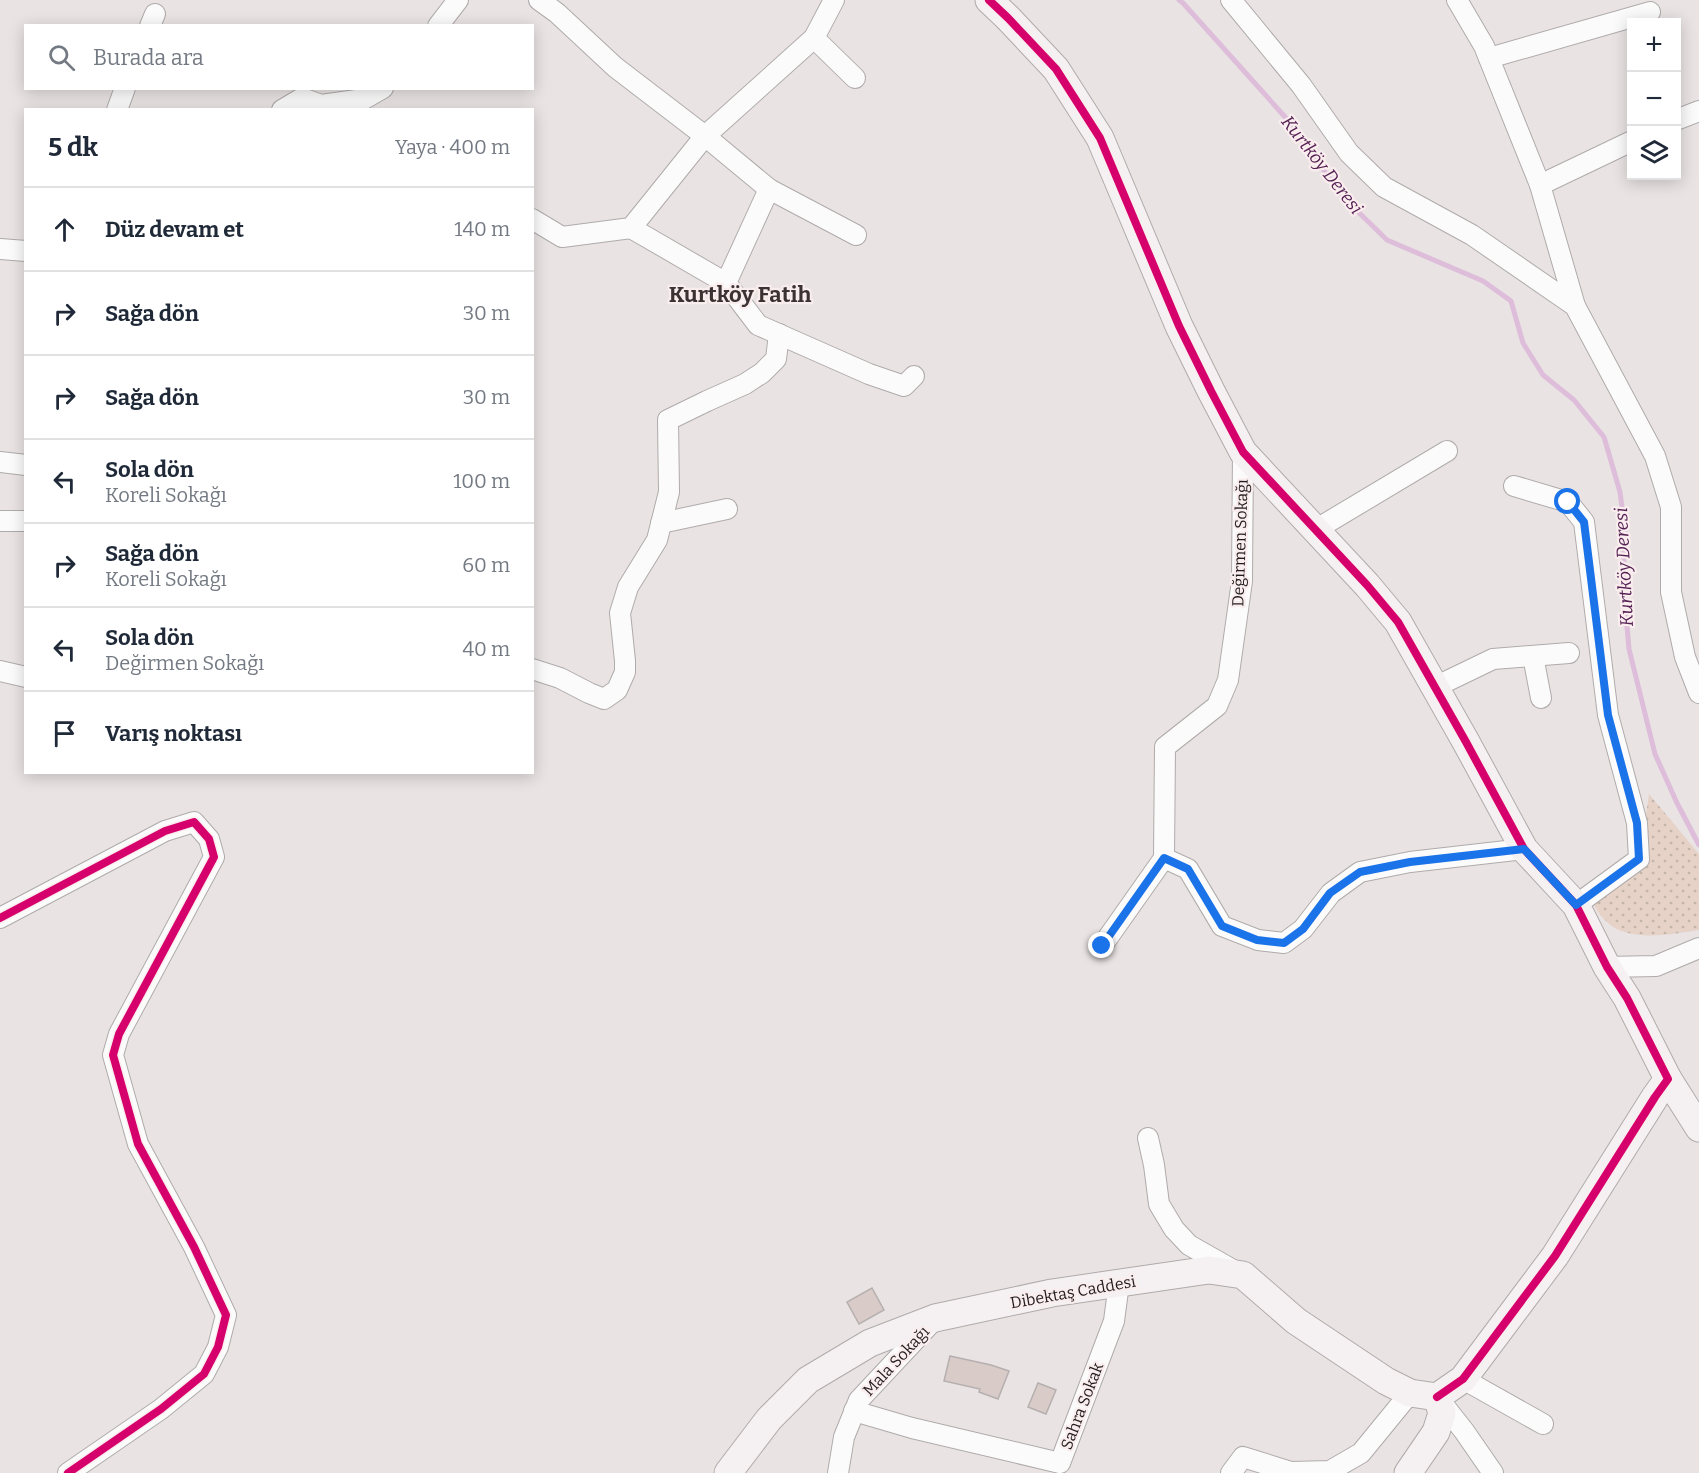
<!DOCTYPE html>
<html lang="tr">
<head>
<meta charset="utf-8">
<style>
	body { margin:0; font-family:Bitter,serif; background:#f6f6f7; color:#1f2937 }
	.controls { position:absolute; right:18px; top:18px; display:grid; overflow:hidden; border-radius:0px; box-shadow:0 3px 15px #0003 }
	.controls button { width:54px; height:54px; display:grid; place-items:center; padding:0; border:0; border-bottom:2px solid #e0e1e3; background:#fff; color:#1f2937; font:30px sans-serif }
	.stop { position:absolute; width:18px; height:18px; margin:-14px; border:4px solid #1a73e8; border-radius:50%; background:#fff }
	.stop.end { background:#1a73e8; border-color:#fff; box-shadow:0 2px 6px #0008 }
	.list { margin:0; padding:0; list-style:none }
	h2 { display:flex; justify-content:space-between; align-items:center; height:78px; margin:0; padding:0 24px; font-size:26px }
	h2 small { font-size:20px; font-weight:400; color:#747a83 }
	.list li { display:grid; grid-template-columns:39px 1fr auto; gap:18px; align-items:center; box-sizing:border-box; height:84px; padding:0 24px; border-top:2px solid #e0e1e3 }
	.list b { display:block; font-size:22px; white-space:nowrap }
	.list p { margin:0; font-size:20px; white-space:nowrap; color:#747a83 }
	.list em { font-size:20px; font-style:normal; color:#747a83 }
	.icon { flex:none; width:33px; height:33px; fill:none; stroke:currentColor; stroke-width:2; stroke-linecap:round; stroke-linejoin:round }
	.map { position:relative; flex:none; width:1699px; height:1473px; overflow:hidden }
	.search { position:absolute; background:#fff; box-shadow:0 3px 15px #0003; left:24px; top:24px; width:510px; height:66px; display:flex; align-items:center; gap:15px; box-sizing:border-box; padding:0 21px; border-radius:0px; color:#747a83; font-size:22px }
	.panel { position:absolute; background:#fff; box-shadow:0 3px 15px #0003; left:24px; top:108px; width:510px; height:666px; border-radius:0px }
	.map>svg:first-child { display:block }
	.park { fill:url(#park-dots) }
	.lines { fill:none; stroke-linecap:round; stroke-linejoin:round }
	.stream { stroke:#ddbdda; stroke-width:5 }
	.building { fill:#d9cbc8; stroke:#b5b0af; stroke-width:1.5 }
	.street-casing { stroke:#b0abab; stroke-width:22 }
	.secondary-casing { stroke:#b0abab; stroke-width:29 }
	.street { stroke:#fcfbfb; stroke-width:20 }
	.secondary { stroke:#f5f1f2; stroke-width:27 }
	.cycleway-casing { stroke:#faedee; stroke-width:11 }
	.cycleway { stroke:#d6006c; stroke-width:8 }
	.route { stroke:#1a73e8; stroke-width:8 }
	.labels { text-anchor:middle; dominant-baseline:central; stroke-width:4.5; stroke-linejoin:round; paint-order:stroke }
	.street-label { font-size:16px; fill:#201b1c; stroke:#faedee }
	.water-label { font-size:18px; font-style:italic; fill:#552154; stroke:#faedee }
	.district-label { font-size:22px; font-weight:bold; fill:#3b3233; stroke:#faedee }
</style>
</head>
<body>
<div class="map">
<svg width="1699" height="1473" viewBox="0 0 1699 1473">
	<defs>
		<pattern id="park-dots" width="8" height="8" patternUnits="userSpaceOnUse" patternTransform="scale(1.5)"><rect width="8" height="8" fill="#e6d2c7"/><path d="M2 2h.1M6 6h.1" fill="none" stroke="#c5b4aa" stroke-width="1.8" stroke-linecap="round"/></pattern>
	</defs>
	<rect width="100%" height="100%" fill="#e9e3e3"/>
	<path class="park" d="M1649 794 1699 854V930C1673 934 1628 943 1607 922 1600 916 1595 907 1591 899L1642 843Z"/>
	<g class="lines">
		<polyline class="stream" points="1179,0 1183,3 1286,118 1344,198 1387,240 1483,281 1511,301 1523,343 1543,375 1574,400 1604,437 1620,492 1625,530 1623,581 1629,649 1655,754 1677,803 1699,845"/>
	</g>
	<g class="building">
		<polygon points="872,1288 884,1310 859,1324 847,1302"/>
		<polygon points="950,1356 991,1365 1009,1371 998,1399 979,1392 980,1389 944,1381"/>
		<polygon points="1038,1383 1056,1390 1046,1414 1028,1407"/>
	</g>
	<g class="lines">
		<g class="street-casing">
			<g id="street">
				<polyline points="539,0 557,13 615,67 705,136 769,189"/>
				<polyline points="1231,0 1301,85 1349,153 1384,187 1472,235 1575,306 1655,456 1671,507 1671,592 1685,657 1699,693"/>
				<polyline points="1457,0 1484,46 1540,185 1575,306"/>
				<polyline points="150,26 155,14"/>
				<polyline points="438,26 458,0"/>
				<polyline points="814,38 855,78"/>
				<polyline points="1489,58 1650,12"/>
				<polyline points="117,110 125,88"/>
				<polyline points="282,110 302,98 321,105 364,99 383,88"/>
				<polyline points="1676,120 1699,111"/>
				<polyline points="1540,185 1632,141"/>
				<polyline points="532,219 562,237 631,228 705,136 814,38 834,0"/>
				<polyline points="631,228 726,283 758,325 869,374 904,386 914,376"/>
				<polyline points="0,249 26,251"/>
				<polyline points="726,283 769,189 856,235"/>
				<polyline points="0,462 26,465"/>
				<polyline points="1514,486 1568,502 1584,522 1608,715 1637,823 1639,859 1576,905"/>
				<polyline points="0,521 26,521"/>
				<polyline points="661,523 727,509"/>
				<polyline points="1315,530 1447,451"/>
				<polyline points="1533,656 1541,698"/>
				<polyline points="532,669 560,678 589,693 604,699 617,690 625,672 625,661 620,613 628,587 657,540 669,492 668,420 707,401 745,384 762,373 776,359 779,334"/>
				<polyline points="0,671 26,677"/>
				<polyline points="1435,687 1493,659 1569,653"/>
				<polyline points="1164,858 1188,869 1222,926 1258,940 1284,943 1303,929 1331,893 1360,872 1410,862 1524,849"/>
				<polyline points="0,918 165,831 194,822 209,839 214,857 119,1034 113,1055 138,1144 194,1247 226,1315 218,1347 204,1374 161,1409 68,1473"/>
				<polyline points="1102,946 1164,858 1165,747 1217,706 1228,680 1242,581 1243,452"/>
				<polyline points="1607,967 1656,966 1699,948"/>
				<polyline points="1148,1138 1154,1165 1159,1204 1174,1229 1189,1245 1233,1270"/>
				<polyline points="1463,1379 1543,1424"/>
				<polyline points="1438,1398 1464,1431 1493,1473"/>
				<polyline points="854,1411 912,1428 1060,1463 1114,1321 1119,1283"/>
				<polyline points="838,1473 844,1437 859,1400 932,1322"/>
				<polyline points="1231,1473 1243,1457 1291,1472 1330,1471 1361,1453 1410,1393"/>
			</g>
		</g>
		<g class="secondary-casing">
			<g id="secondary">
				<polyline points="989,0 1008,18 1056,69 1100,138 1179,326 1211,391 1243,452 1367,585 1398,622 1466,742 1524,849 1576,905 1607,967 1627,998 1668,1079 1655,1097 1555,1256 1463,1379 1437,1397"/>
				<polyline points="1668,1079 1699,1128"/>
				<polyline points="728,1473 769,1419 808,1380 870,1343 935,1318 1052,1293 1209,1270 1243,1275 1296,1321 1386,1381 1410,1393 1437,1397"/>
				<polyline points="1408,1473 1436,1432 1442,1413 1437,1397"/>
			</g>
		</g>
		<use href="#street" class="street"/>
		<use href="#secondary" class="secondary"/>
		<g class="cycleway-casing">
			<g id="cycleway">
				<polyline points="989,0 1008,18 1056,69 1100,138 1179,326 1211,391 1243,452 1367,585 1398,622 1466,742 1524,849 1576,905 1607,967 1627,998 1668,1079 1655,1097 1555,1256 1463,1379 1437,1397"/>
				<polyline points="0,918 165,831 194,822 209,839 214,857 119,1034 113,1055 138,1144 194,1247 226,1315 218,1347 204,1374 161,1409 68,1473"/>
			</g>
		</g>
		<use href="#cycleway" class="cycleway"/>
	</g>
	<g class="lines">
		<polyline class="route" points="1102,946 1164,858 1188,869 1222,926 1257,940 1284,943 1303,929 1330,893 1360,872 1410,862 1524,849 1576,905 1639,859 1637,823 1608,715 1584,522 1568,502"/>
	</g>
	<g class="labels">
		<g class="street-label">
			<text transform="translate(1240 543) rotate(-88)">Değirmen Sokağı</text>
			<text transform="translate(1073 1292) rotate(-10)">Dibektaş Caddesi</text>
			<text transform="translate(896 1361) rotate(-47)">Mala Sokağı</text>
			<text transform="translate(1082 1406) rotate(-69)">Sahra Sokak</text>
		</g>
		<g class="water-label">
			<text transform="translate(1322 165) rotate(52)">Kurtköy Deresi</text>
			<text transform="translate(1624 567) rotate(-93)">Kurtköy Deresi</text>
		</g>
		<g class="district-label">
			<text x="740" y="294">Kurtköy Fatih</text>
		</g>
	</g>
</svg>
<div class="controls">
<button>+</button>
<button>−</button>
<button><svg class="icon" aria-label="layers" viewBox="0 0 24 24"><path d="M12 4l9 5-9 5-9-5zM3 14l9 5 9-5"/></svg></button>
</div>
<div class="stop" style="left:1568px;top:502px"></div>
<div class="stop end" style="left:1102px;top:946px"></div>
<div class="search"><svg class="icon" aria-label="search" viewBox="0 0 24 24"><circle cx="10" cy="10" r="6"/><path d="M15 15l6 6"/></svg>Burada ara</div>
<section class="panel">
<h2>5 dk<small>Yaya · 400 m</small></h2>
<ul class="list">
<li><svg class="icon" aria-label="ahead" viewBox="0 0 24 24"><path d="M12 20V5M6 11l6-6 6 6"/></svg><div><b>Düz devam et</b></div><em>140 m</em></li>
<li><svg class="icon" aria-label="right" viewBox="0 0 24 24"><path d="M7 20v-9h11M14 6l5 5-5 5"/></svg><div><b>Sağa dön</b></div><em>30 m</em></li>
<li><svg class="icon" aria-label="right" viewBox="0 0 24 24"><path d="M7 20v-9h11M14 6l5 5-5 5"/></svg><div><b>Sağa dön</b></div><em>30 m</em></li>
<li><svg class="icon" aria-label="left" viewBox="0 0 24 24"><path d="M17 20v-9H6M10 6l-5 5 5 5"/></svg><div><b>Sola dön</b><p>Koreli Sokağı</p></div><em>100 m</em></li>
<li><svg class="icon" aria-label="right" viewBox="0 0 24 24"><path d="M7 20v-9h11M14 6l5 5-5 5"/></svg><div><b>Sağa dön</b><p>Koreli Sokağı</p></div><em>60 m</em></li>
<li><svg class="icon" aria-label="left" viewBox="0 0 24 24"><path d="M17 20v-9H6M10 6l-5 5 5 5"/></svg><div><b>Sola dön</b><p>Değirmen Sokağı</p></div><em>40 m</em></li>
<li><svg class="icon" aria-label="arrive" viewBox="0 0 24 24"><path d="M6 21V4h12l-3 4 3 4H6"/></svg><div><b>Varış noktası</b></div></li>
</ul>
</section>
</div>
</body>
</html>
